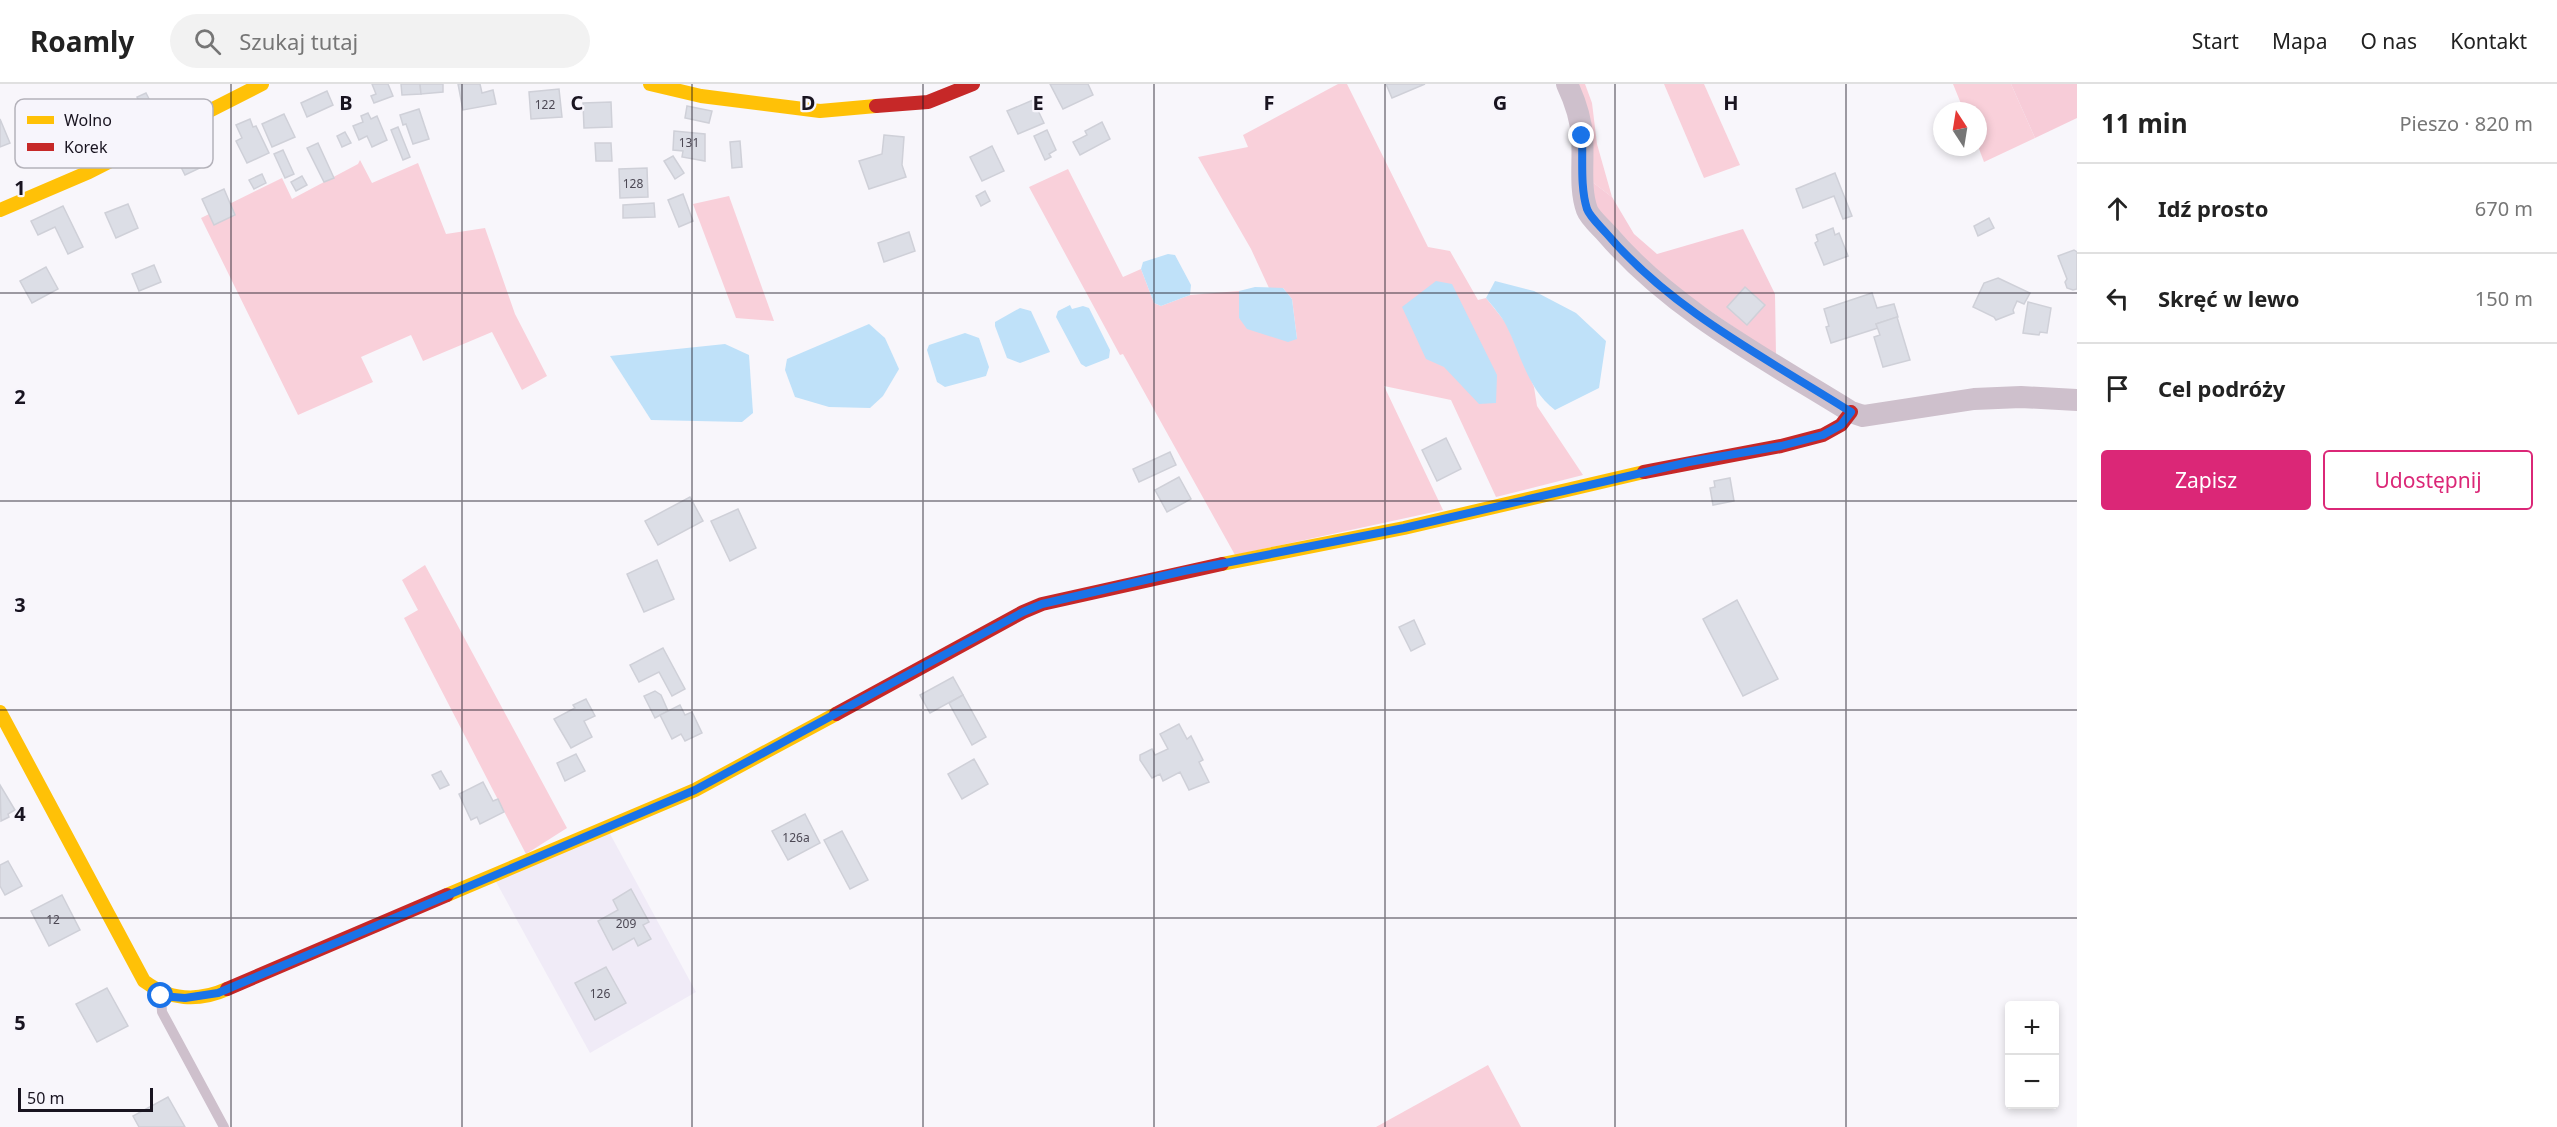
<!DOCTYPE html>
<html lang="pl">
<head>
<meta charset="utf-8">
<style>
	body { margin:0; font-family:"Noto Sans",sans-serif; background:#f2f2f2; color:#222 }
	.controls { position:absolute; right:18px; bottom:18px; display:grid; overflow:hidden; border-radius:6px; box-shadow:0 3px 9px #0003 }
	.controls button { width:54px; height:54px; display:grid; place-items:center; padding:0; border:0; border-bottom:2px solid #e0e0e0; background:#fff; color:#222; font:30px sans-serif }
	.compass { position:absolute; left:1933px; top:18px; width:54px; height:54px; border-radius:50%; background:#fff; box-shadow:0 3px 9px #0003; rotate:348deg }
	.scale { position:absolute; left:18px; bottom:15px; width:135px; box-sizing:border-box; padding-left:6px; border:3px solid #191420; border-top:0; font-size:16px; line-height:21px; white-space:nowrap; color:#191420; -webkit-text-stroke:4px #f7f5fc; paint-order:stroke }
	.stop { position:absolute; width:18px; height:18px; margin:-14px; border:4px solid #1a73e8; border-radius:50%; background:#fff }
	.stop.end { background:#1a73e8; border-color:#fff; box-shadow:0 2px 6px #0008 }
	.list { margin:0; padding:0; list-style:none }
	h2 { display:flex; justify-content:space-between; align-items:center; height:78px; margin:0; padding:0 24px; font-size:26px }
	h2 small { font-size:20px; font-weight:400; color:#767676 }
	.list li { display:grid; grid-template-columns:39px 1fr auto; gap:18px; align-items:center; box-sizing:border-box; height:90px; padding:0 24px; border-top:2px solid #e0e0e0 }
	.list b { display:block; font-size:22px; white-space:nowrap }
	.list em { font-size:20px; font-style:normal; color:#767676 }
	.actions { display:flex; gap:12px; padding:18px 24px }
	.actions a { flex:1; padding:14px 0; border:2px solid #db2777; border-radius:6px; text-align:center; font-size:21px; color:#db2777 }
	.actions .main { background:#db2777; color:#fff }
	.icon { flex:none; width:33px; height:33px; fill:none; stroke:currentColor; stroke-width:2; stroke-linecap:round; stroke-linejoin:round }
	.map { position:relative; flex:none; width:2077px; height:1043px; overflow:hidden }
	header { display:flex; align-items:center; gap:36px; box-sizing:border-box; height:84px; padding:0 30px; background:#fff; border-bottom:2px solid #e0e0e0 }
	header strong { font-size:28px }
	nav { display:flex; gap:33px; margin-inline-start:auto; font-size:21px }
	.search { width:420px; height:54px; background:#f2f2f2; display:flex; align-items:center; gap:15px; box-sizing:border-box; padding:0 21px; border-radius:33px; color:#767676; font-size:22px }
	main { display:flex }
	aside { flex:1; background:#fff }
	.map>svg:first-child { display:block }
	.built { fill:#f0ebf7 }
	.green { fill:#f9d0da }
	.forest { fill:#f7ccd8 }
	.water { fill:#bfe1f9 }
	.building { fill:#dcdee6; stroke:#cfd0d8; stroke-width:1.5 }
	.lines { fill:none; stroke-linecap:round; stroke-linejoin:round }
	.lane { stroke:#cec0cc; stroke-width:10 }
	.street { stroke:#cec0cc; stroke-width:22 }
	.slow { stroke:#ffc107; stroke-width:14 }
	.jam { stroke:#c62828; stroke-width:14 }
	.route { stroke:#1a73e8; stroke-width:8 }
	.grid { fill:none; stroke:#191420; stroke-width:1.5; stroke-opacity:0.55 }
	.labels { text-anchor:middle; dominant-baseline:central; stroke-width:4.5; stroke-linejoin:round; paint-order:stroke }
	.number-label { font-size:12px; fill:#4c4854 }
	.key { fill:#f7f5fc; stroke:#b4b2ba; stroke-width:1.5 }
	.key-label { font-size:16px; fill:#191420 }
	.grid-label { font-size:20px; text-anchor:middle; font-weight:bold; fill:#191420; stroke:#f7f5fc; stroke-width:4.5; stroke-linejoin:round; paint-order:stroke }
</style>
</head>
<body>
<header>
<strong>Roamly</strong>
<div class="search"><svg class="icon" aria-label="search" viewBox="0 0 24 24"><circle cx="10" cy="10" r="6"/><path d="M15 15l6 6"/></svg>Szukaj tutaj</div>
<nav><a>Start</a><a>Mapa</a><a>O nas</a><a>Kontakt</a></nav>
</header>
<main>
<div class="map">
<svg width="2077" height="1043" viewBox="0 0 2077 1043">
	<rect width="100%" height="100%" fill="#f8f6fb"/>
	<polygon class="built" points="609,748 696,908 590,969 495,796"/>
	<g class="green">
		<polygon points="1338,0 1347,0 1428,163 1450,167 1478,216 1486,214 1506,239 1534,303 1537,322 1583,391 1496,413 1451,316 1384,302 1443,426 1235,471 1123,270 1120,271 1029,103 1068,85 1123,193 1141,185 1154,219 1161,222 1190,211 1239,207 1239,234 1297,255 1292,215 1283,204 1269,204 1251,165 1198,73 1248,63 1243,51"/>
		<polygon points="1573,0 1585,0 1592,19 1597,60 1612,113 1591,97"/>
		<polygon points="1664,0 1704,0 1740,81 1704,94"/>
		<polygon points="1953,0 2011,0 2035,54 1984,78 1978,62 1978,27 1964,27"/>
		<polygon points="360,76 372,99 418,79 446,150 485,144 515,230 547,292 522,306 492,248 423,277 411,251 361,273 373,298 298,331 201,134 282,94 292,115 358,80"/>
		<polygon points="729,112 774,237 736,234 693,120"/>
		<polygon points="425,481 567,744 526,770 404,534 418,526 402,496"/>
		<polygon points="1488,981 1521,1043 1376,1043"/>
	</g>
	<g class="forest">
		<polygon points="2011,0 2077,0 2077,34 2035,54"/>
		<polygon points="1591,97 1612,113 1634,150 1657,170 1743,145 1775,210 1776,272 1652,187 1596,125"/>
	</g>
	<g class="water">
		<polygon points="1168,170 1175,171 1191,201 1190,211 1161,222 1154,219 1141,185 1143,178"/>
		<polygon points="1436,197 1452,200 1497,291 1496,319 1479,320 1444,283 1426,275 1402,223"/>
		<path d="M1495 197 1534 207 1576 229 1606 257 1599 304 1555 326C1527 305 1521 270 1506 241 1501 231 1493 223 1486 214Z"/>
		<polygon points="1255,203 1283,204 1292,215 1297,255 1288,258 1247,245 1239,234 1239,207"/>
		<polygon points="1070,221 1072,225 1083,222 1089,224 1110,266 1109,274 1086,283 1081,280 1056,233 1058,227"/>
		<polygon points="1020,224 1031,227 1050,268 1020,279 1007,274 995,242 995,238"/>
		<polygon points="869,240 885,254 899,285 883,312 870,324 829,323 795,313 785,286 787,275"/>
		<polygon points="965,249 979,254 989,283 986,292 945,303 937,298 927,266 929,261"/>
		<polygon points="725,260 749,271 753,329 742,338 651,336 610,272"/>
	</g>
	<g class="building">
		<polygon points="372,0 388,0 393,12 374,19 371,12 376,10"/>
		<polygon points="401,0 420,0 421,10 402,11"/>
		<polygon points="420,0 443,0 443,8 421,10"/>
		<polygon points="458,0 480,0 482,9 493,6 496,20 463,26"/>
		<polygon points="1050,0 1088,0 1093,11 1063,25"/>
		<polygon points="1386,0 1425,0 1392,14"/>
		<polygon points="559,5 562,33 531,35 529,8"/>
		<polygon points="327,7 333,21 307,33 301,19"/>
		<polygon points="146,9 162,40 152,45 137,13"/>
		<polygon points="1033,16 1044,39 1018,50 1007,27"/>
		<polygon points="611,18 612,43 584,44 583,19"/>
		<polygon points="687,22 712,27 709,39 685,34"/>
		<polygon points="419,25 429,55 413,60 406,40 403,41 400,31"/>
		<polygon points="368,29 371,35 377,32 387,56 372,63 367,52 359,56 353,42 363,38 361,32"/>
		<polygon points="284,30 295,53 272,63 262,40"/>
		<polygon points="0,35 10,59 0,63"/>
		<polygon points="250,35 253,43 256,42 269,69 247,79 236,57 242,54 236,41"/>
		<polygon points="1102,38 1110,55 1080,71 1073,58 1087,51 1085,47"/>
		<polygon points="398,43 410,73 403,76 391,46"/>
		<polygon points="1047,46 1056,66 1049,70 1051,73 1045,76 1034,52"/>
		<polygon points="674,47 705,50 705,77 682,73 683,67 673,66"/>
		<polygon points="345,48 351,59 342,63 337,52"/>
		<polygon points="884,51 904,53 902,81 906,93 869,105 859,77 882,70"/>
		<polygon points="740,57 742,83 732,84 730,58"/>
		<polygon points="318,59 334,94 324,98 307,64"/>
		<polygon points="595,59 611,59 612,77 596,77"/>
		<polygon points="992,62 1004,87 982,97 970,73"/>
		<polygon points="193,63 202,83 185,91 175,71"/>
		<polygon points="283,66 294,90 285,94 274,70"/>
		<polygon points="673,72 684,89 675,95 664,77"/>
		<polygon points="647,84 648,113 620,114 619,85"/>
		<polygon points="1835,89 1852,132 1843,135 1834,112 1803,124 1796,105"/>
		<polygon points="262,90 266,99 254,105 249,96"/>
		<polygon points="302,92 307,101 296,107 291,98"/>
		<polygon points="224,105 235,131 214,141 202,115"/>
		<polygon points="985,107 990,117 981,122 976,112"/>
		<polygon points="683,110 693,137 679,143 668,116"/>
		<polygon points="654,119 655,133 623,134 623,121"/>
		<polygon points="128,120 138,144 116,154 105,129"/>
		<polygon points="63,122 83,163 68,170 55,143 38,151 31,137"/>
		<polygon points="1989,134 1994,144 1978,152 1974,142"/>
		<polygon points="1833,144 1835,151 1839,149 1848,172 1824,181 1815,159 1818,157 1816,151"/>
		<polygon points="909,148 915,167 884,178 878,159"/>
		<polygon points="2074,166 2077,168 2077,205 2073,206 2067,204 2065,198 2067,195 2058,172"/>
		<polygon points="154,181 161,198 139,207 132,190"/>
		<polygon points="46,183 58,205 32,219 20,197"/>
		<polygon points="1998,194 2030,209 2024,220 2017,217 2013,226 2014,229 1996,236 1994,233 1973,223 1984,199"/>
		<polygon points="1745,203 1765,221 1747,241 1727,223"/>
		<polygon points="1872,209 1877,224 1894,220 1898,233 1876,240 1878,244 1831,259 1826,243 1829,242 1824,225"/>
		<polygon points="2028,218 2051,224 2047,249 2040,248 2039,251 2023,249"/>
		<polygon points="1897,233 1910,276 1883,283 1874,253 1880,251 1876,240"/>
		<polygon points="1446,354 1461,385 1437,397 1422,366"/>
		<polygon points="1170,368 1176,381 1139,398 1133,385"/>
		<polygon points="1179,393 1191,415 1167,428 1155,406"/>
		<polygon points="1730,394 1734,417 1713,421 1710,404 1715,403 1714,397"/>
		<polygon points="690,413 703,437 658,461 645,437"/>
		<polygon points="738,425 756,464 730,477 711,437"/>
		<polygon points="657,476 674,515 644,528 627,490"/>
		<polygon points="1737,516 1778,595 1743,612 1703,535"/>
		<polygon points="1414,536 1425,560 1411,567 1399,543"/>
		<polygon points="663,564 685,605 672,612 659,588 639,598 630,581"/>
		<polygon points="953,593 963,611 930,629 920,611"/>
		<polygon points="655,607 661,611 668,627 655,634 644,612"/>
		<polygon points="963,611 986,653 972,661 949,619"/>
		<polygon points="586,615 595,632 584,637 592,653 571,664 554,635 575,624 573,621"/>
		<polygon points="680,621 685,631 692,628 702,649 685,657 681,650 672,655 660,631"/>
		<polygon points="1179,640 1187,655 1191,652 1203,676 1199,678 1209,698 1189,706 1180,688 1163,697 1160,690 1152,694 1140,676 1140,671 1152,665 1155,671 1168,665 1160,650"/>
		<polygon points="576,670 585,687 565,697 557,679"/>
		<polygon points="974,675 988,700 962,715 948,690"/>
		<polygon points="441,687 449,701 440,705 432,691"/>
		<polygon points="483,698 493,717 498,715 504,728 480,740 477,733 471,736 459,710"/>
		<polygon points="0,701 15,726 8,730 9,733 1,737"/>
		<polygon points="805,730 820,759 788,776 772,747"/>
		<polygon points="842,747 868,796 850,805 824,756"/>
		<polygon points="8,777 22,802 5,811 0,802 0,781"/>
		<polygon points="631,805 649,838 643,841 651,855 638,862 634,854 613,866 598,837 618,826 613,816"/>
		<polygon points="62,811 80,846 49,862 31,827"/>
		<polygon points="606,883 626,919 595,936 575,899"/>
		<polygon points="107,904 128,942 97,958 76,920"/>
		<polygon points="168,1013 185,1043 139,1043 133,1032"/>
	</g>
	<g class="lines">
		<polyline class="lane" points="161,912 162,928 224,1043"/>
		<path class="street" d="M1567 0C1575 17 1581 34 1582 53 1584 76 1579 104 1587 126 1590 134 1601 143 1607 150 1673 227 1766 275 1851 328L1863 332 1974 315 2021 313 2077 316"/>
		<g class="slow">
			<polyline points="650,0 701,12 820,27 876,22"/>
			<polyline points="0,126 89,88 262,0"/>
			<polyline points="1222,480 1404,444 1644,388"/>
			<path d="M0 628 144 897C169 916 198 918 227 905"/>
			<polyline points="447,811 695,706 836,630"/>
		</g>
		<g class="jam">
			<polyline points="876,22 928,18 973,0"/>
			<polyline points="1644,388 1781,362 1823,351 1841,341 1851,328"/>
			<polyline points="836,630 1023,528 1042,520 1222,480"/>
			<polyline points="227,905 447,811"/>
		</g>
	</g>
	<g class="lines">
		<path class="route" d="M161 912 185 914 218 909 695 706 1023 528 1042 520 1184 487 1404 444 1689 378 1781 362 1823 351 1841 341 1851 328C1766 274 1673 227 1607 150 1601 143 1590 133 1587 125 1580 103 1583 75 1582 52"/>
	</g>
	<path class="grid" d="M231 0V1043M462 0V1043M692 0V1043M923 0V1043M1154 0V1043M1385 0V1043M1615 0V1043M1846 0V1043M0 209H2077M0 417H2077M0 626H2077M0 834H2077"/>
	<g class="labels">
		<g class="number-label">
			<text x="545" y="20">122</text>
			<text x="689" y="58">131</text>
			<text x="633" y="99">128</text>
			<text x="796" y="753">126a</text>
			<text x="53" y="835">12</text>
			<text x="626" y="839">209</text>
			<text x="600" y="909">126</text>
		</g>
	</g>
	<rect x="15" y="15" width="198" height="69" rx="9" class="key"/>
	<rect x="27" y="32" width="27" height="8" fill="#ffc107"/>
	<rect x="27" y="59" width="27" height="8" fill="#c62828"/>
	<g class="key-label">
		<text x="64" y="42">Wolno</text>
		<text x="64" y="69">Korek</text>
	</g>
	<g class="grid-label">
		<text x="346" y="26">B</text>
		<text x="577" y="26">C</text>
		<text x="808" y="26">D</text>
		<text x="1038" y="26">E</text>
		<text x="1269" y="26">F</text>
		<text x="1500" y="26">G</text>
		<text x="1731" y="26">H</text>
		<text x="20" y="111">1</text>
		<text x="20" y="320">2</text>
		<text x="20" y="528">3</text>
		<text x="20" y="737">4</text>
		<text x="20" y="946">5</text>
	</g>
</svg>
<div class="controls">
<button>+</button>
<button>−</button>
</div>
<svg class="compass" viewBox="-18 -18 36 36"><path d="M0-13l5 13h-10z" fill="#e53935"/><path d="M0 13l5-13h-10z" fill="#767676"/></svg>
<div class="scale">50 m</div>
<div class="stop" style="left:161px;top:912px"></div>
<div class="stop end" style="left:1582px;top:52px"></div>
</div>
<aside>
<h2>11 min<small>Pieszo · 820 m</small></h2>
<ul class="list">
<li><svg class="icon" aria-label="ahead" viewBox="0 0 24 24"><path d="M12 20V5M6 11l6-6 6 6"/></svg><div><b>Idź prosto</b></div><em>670 m</em></li>
<li><svg class="icon" aria-label="left" viewBox="0 0 24 24"><path d="M17 20v-9H6M10 6l-5 5 5 5"/></svg><div><b>Skręć w lewo</b></div><em>150 m</em></li>
<li><svg class="icon" aria-label="arrive" viewBox="0 0 24 24"><path d="M6 21V4h12l-3 4 3 4H6"/></svg><div><b>Cel podróży</b></div></li>
</ul>
<div class="actions"><a class="main">Zapisz</a><a>Udostępnij</a></div>
</aside>
</main>
</body>
</html>
